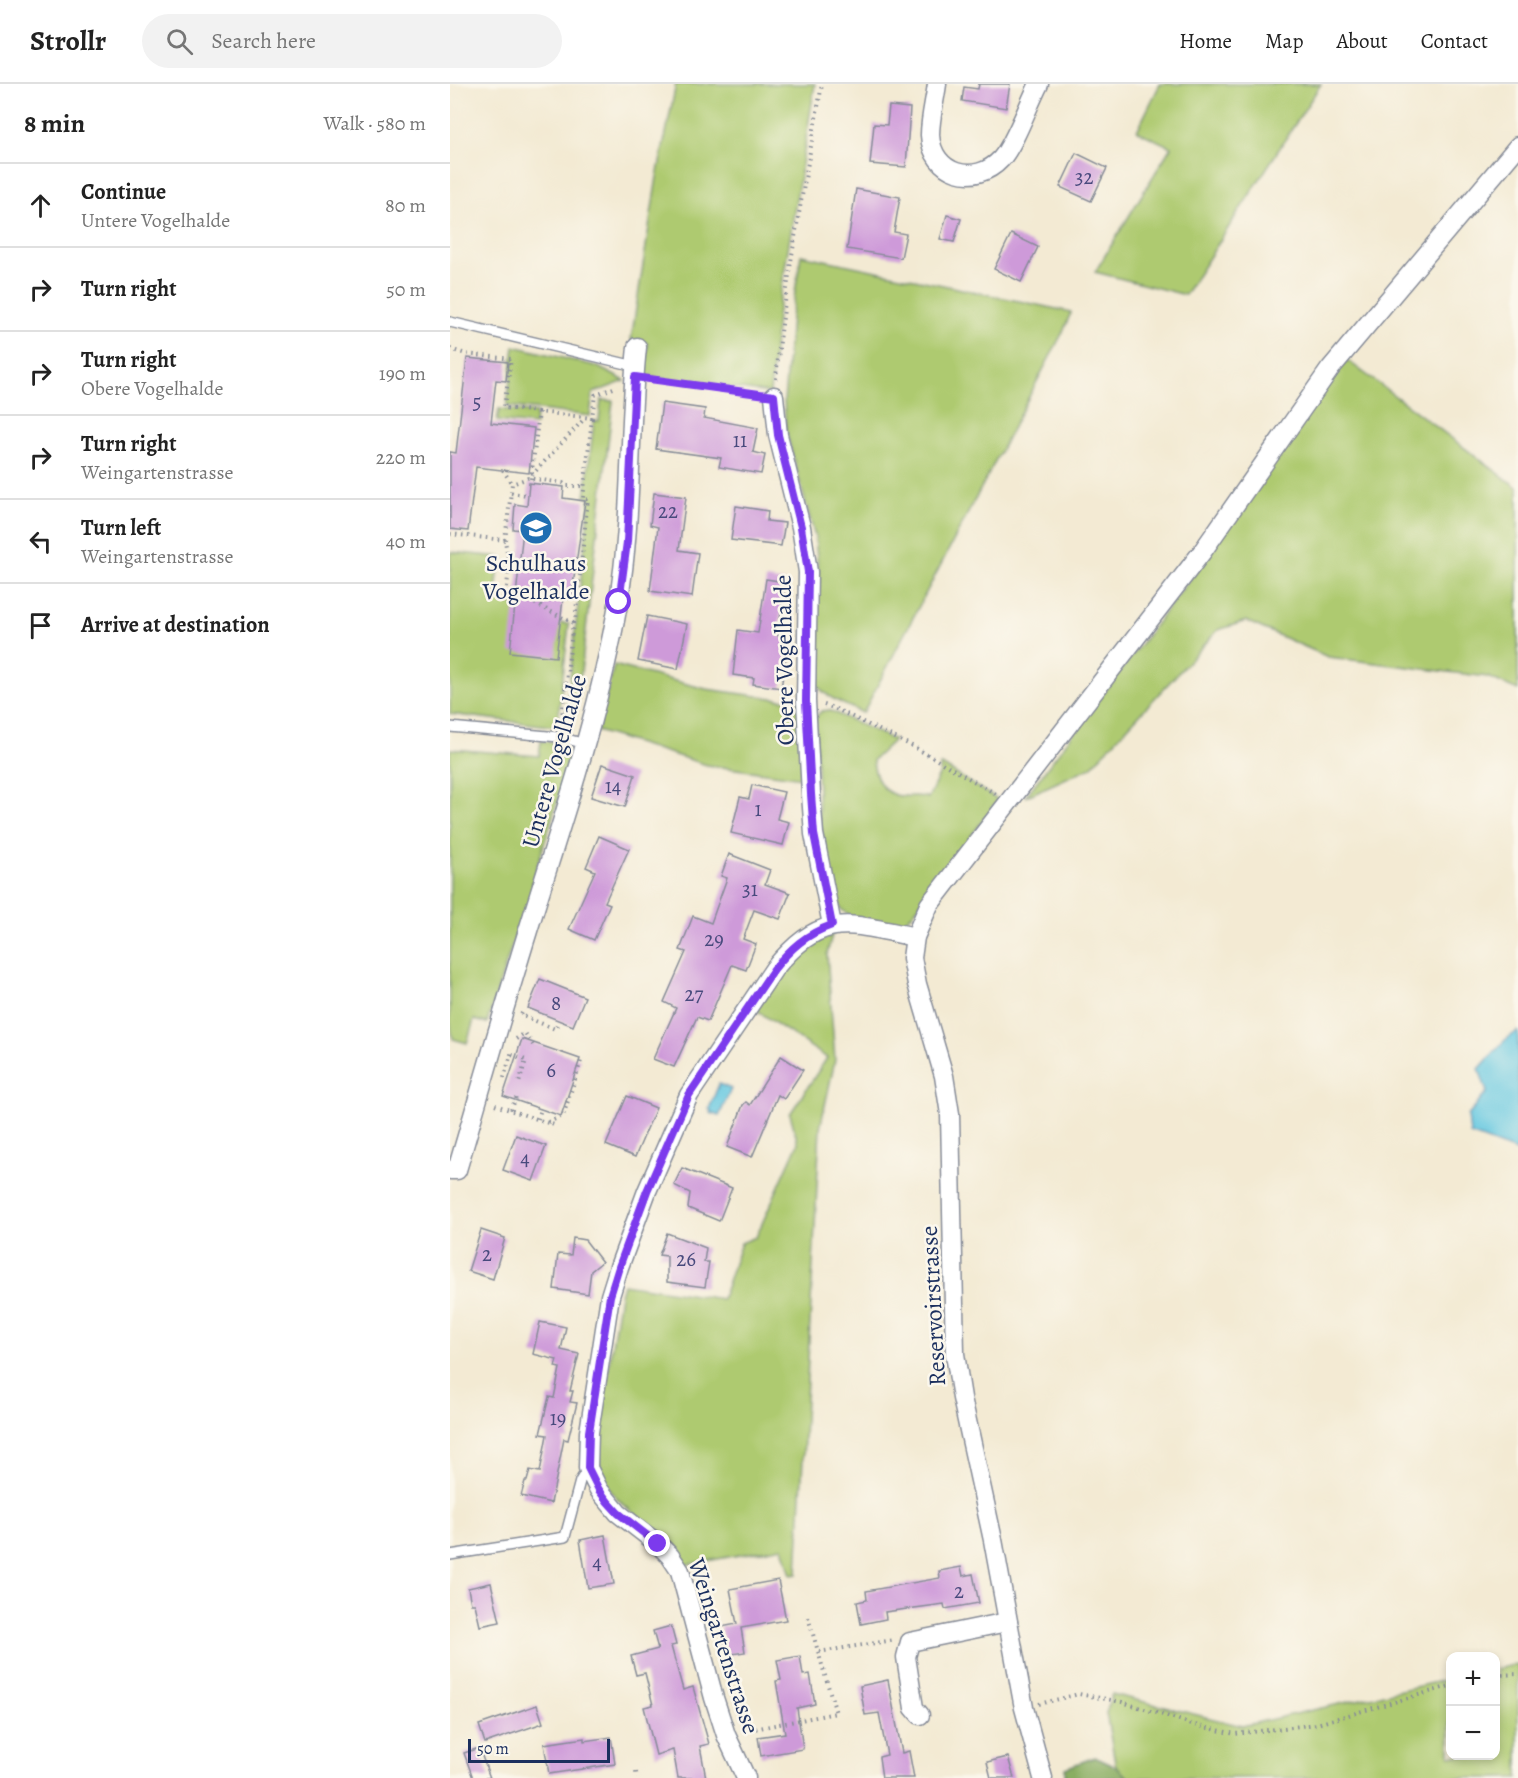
<!DOCTYPE html>
<html lang="en">
<head>
<meta charset="utf-8">
<style>
	body { margin:0; font-family:Alegreya,serif; background:#f2f2f2; color:#222 }
	.controls { position:absolute; right:18px; bottom:18px; display:grid; overflow:hidden; border-radius:12px; box-shadow:0 3px 9px #0003 }
	.controls button { width:54px; height:54px; display:grid; place-items:center; padding:0; border:0; border-bottom:2px solid #e0e0e0; background:#fff; color:#222; font:30px sans-serif }
	.scale { position:absolute; left:18px; bottom:15px; width:142px; box-sizing:border-box; padding-left:6px; border:3px solid #1b2f5e; border-top:0; font-size:16px; line-height:21px; white-space:nowrap; color:#1b2f5e; -webkit-text-stroke:4px #fbf7ec; paint-order:stroke }
	.stop { position:absolute; width:18px; height:18px; margin:-14px; border:4px solid #7c3aed; border-radius:50%; background:#fff }
	.stop.end { background:#7c3aed; border-color:#fff; box-shadow:0 2px 6px #0008 }
	.list { margin:0; padding:0; list-style:none }
	h2 { display:flex; justify-content:space-between; align-items:center; height:78px; margin:0; padding:0 24px; font-size:26px }
	h2 small { font-size:20px; font-weight:400; color:#767676 }
	.list li { display:grid; grid-template-columns:39px 1fr auto; gap:18px; align-items:center; box-sizing:border-box; height:84px; padding:0 24px; border-top:2px solid #e0e0e0 }
	.list b { display:block; font-size:22px; white-space:nowrap }
	.list p { margin:0; font-size:20px; white-space:nowrap; color:#767676 }
	.list em { font-size:20px; font-style:normal; color:#767676 }
	.icon { flex:none; width:33px; height:33px; fill:none; stroke:currentColor; stroke-width:2; stroke-linecap:round; stroke-linejoin:round }
	.map { position:relative; flex:none; width:1068px; height:1694px; overflow:hidden }
	header { display:flex; align-items:center; gap:36px; box-sizing:border-box; height:84px; padding:0 30px; background:#fff; border-bottom:2px solid #e0e0e0 }
	header strong { font-size:28px }
	nav { display:flex; gap:33px; margin-inline-start:auto; font-size:21px }
	.search { width:420px; height:54px; background:#f2f2f2; display:flex; align-items:center; gap:15px; box-sizing:border-box; padding:0 21px; border-radius:33px; color:#767676; font-size:22px }
	main { display:flex }
	aside { flex:1; background:#fff }
	.map>svg:first-child { display:block }
	.green { fill:#aeca70; stroke:#647c67; stroke-width:1.5 }
	.forest { fill:#8aae62; stroke:#526e60; stroke-width:1.5 }
	.water { fill:#63c7e0; stroke:#3f7b9f; stroke-width:1.5 }
	.building { fill:#ce9ad9 }
	.lines { fill:none; stroke-linecap:round; stroke-linejoin:round }
	.lane-casing { stroke:#878c98; stroke-width:12 }
	.street-casing { stroke:#878c98; stroke-width:21 }
	.path { stroke:#878c98; stroke-width:4; stroke-dasharray:1.5 4.5; stroke-linecap:butt }
	.lane { stroke:#fff; stroke-width:9 }
	.street { stroke:#fff; stroke-width:18 }
	.route { stroke:#7c3aed; stroke-width:8 }
	.labels { text-anchor:middle; dominant-baseline:central; stroke-width:5; stroke-linejoin:round; paint-order:stroke }
	.number-label { font-size:21px; fill:#484a7d }
	.poi-label { font-size:24px; fill:#1b2f5e; stroke:#fbf7ec }
	.street-label { font-size:24px; fill:#1b2f5e; stroke:#fbf7ec }
</style>
</head>
<body>
<header>
<strong>Strollr</strong>
<div class="search"><svg class="icon" aria-label="search" viewBox="0 0 24 24"><circle cx="10" cy="10" r="6"/><path d="M15 15l6 6"/></svg>Search here</div>
<nav><a>Home</a><a>Map</a><a>About</a><a>Contact</a></nav>
</header>
<main>
<aside>
<h2>8 min<small>Walk · 580 m</small></h2>
<ul class="list">
<li><svg class="icon" aria-label="ahead" viewBox="0 0 24 24"><path d="M12 20V5M6 11l6-6 6 6"/></svg><div><b>Continue</b><p>Untere Vogelhalde</p></div><em>80 m</em></li>
<li><svg class="icon" aria-label="right" viewBox="0 0 24 24"><path d="M7 20v-9h11M14 6l5 5-5 5"/></svg><div><b>Turn right</b></div><em>50 m</em></li>
<li><svg class="icon" aria-label="right" viewBox="0 0 24 24"><path d="M7 20v-9h11M14 6l5 5-5 5"/></svg><div><b>Turn right</b><p>Obere Vogelhalde</p></div><em>190 m</em></li>
<li><svg class="icon" aria-label="right" viewBox="0 0 24 24"><path d="M7 20v-9h11M14 6l5 5-5 5"/></svg><div><b>Turn right</b><p>Weingartenstrasse</p></div><em>220 m</em></li>
<li><svg class="icon" aria-label="left" viewBox="0 0 24 24"><path d="M17 20v-9H6M10 6l-5 5 5 5"/></svg><div><b>Turn left</b><p>Weingartenstrasse</p></div><em>40 m</em></li>
<li><svg class="icon" aria-label="arrive" viewBox="0 0 24 24"><path d="M6 21V4h12l-3 4 3 4H6"/></svg><div><b>Arrive at destination</b></div></li>
</ul>
</aside>
<div class="map">
<svg width="1068" height="1694" viewBox="0 0 1068 1694">
	<rect width="100%" height="100%" fill="#fbf7ec"/>
	<filter id="ink" filterUnits="userSpaceOnUse"><feTurbulence type="fractalNoise" baseFrequency=".0167" numOctaves="2"/><feDisplacementMap in="SourceGraphic" scale="12" xChannelSelector="R" yChannelSelector="G"/><feConvolveMatrix kernelMatrix="1 2 1 2 8 2 1 2 1" color-interpolation-filters="sRGB"/></filter>
	<filter id="wash" filterUnits="userSpaceOnUse"><feTurbulence type="fractalNoise" baseFrequency=".008" numOctaves="4" result="noise"/><feDisplacementMap in="SourceGraphic" scale="24" xChannelSelector="R" yChannelSelector="G"/><feGaussianBlur stdDeviation="1.35" result="paint"/><feColorMatrix in="noise" values="0 0 0 0 0 0 0 0 0 0 0 0 0 0 0 0 0 1.4 0 .05"/><feComposite in="paint" operator="in"/></filter>
	<g filter="url(#wash)">
		<rect width="100%" height="100%" fill="#f3ead3"/>
		<g class="green">
			<polygon points="226,0 365,0 327,233 320,309 193,292 198,260 181,256 207,93"/>
			<polygon points="710,0 871,0 735,211 645,188 721,63 687,47"/>
			<path d="M351 171 621 228 614 246 413 629C397 621 377 615 366 600L368 484 365 453 336 347 334 317 341 233Z"/>
			<polygon points="64,262 146,282 175,297 143,309 140,332 57,322"/>
			<polygon points="897,276 1068,404 1068,606 1038,593 878,573 796,537 768,546 641,683 575,713 746,487 839,352"/>
			<polygon points="151,316 163,317 126,630 116,629 140,413 135,413 144,337 149,337"/>
			<polygon points="49,325 86,329 85,341 47,337"/>
			<polygon points="0,468 50,473 45,517 73,521 72,534 119,540 107,643 0,630"/>
			<polygon points="164,581 256,605 351,618 352,694 257,681 147,647"/>
			<path d="M379 626 444 656 423 676C424 690 430 706 445 711 456 714 467 710 478 714L490 689V681H492L548 716 467 824 458 835 447 841 402 833 391 825 384 813 369 732 365 633 372 627Z"/>
			<path d="M91 657C106 658 119 660 120 677L82 799 86 801 75 837 69 840 37 939 24 936 17 959 3 955 0 937V665L89 672Z"/>
			<path d="M382 851 377 870 385 976 370 1044 347 1490 341 1491 333 1463 235 1481C230 1473 225 1465 218 1458 183 1422 154 1422 146 1364L170 1211 173 1200 272 1215 291 1159 306 1153 348 1059 340 1030 377 974 306 926C329 893 343 867 382 851Z"/>
			<polygon points="1068,1580 1068,1694 679,1694 666,1683 656,1629 662,1610 792,1642 1000,1595 1000,1672 1046,1672 1046,1585"/>
		</g>
		<polygon class="forest" points="645,1673 666,1683 679,1694 615,1694 615,1684"/>
		<g class="water">
			<polygon points="1068,947 1068,1068 1020,1050 1018,1032 1037,1008 1029,985 1054,957"/>
			<polygon points="269,1000 281,1005 269,1032 260,1029 261,1026 259,1025"/>
		</g>
		<g id="blocks">
			<g class="building">
				<polygon points="529,0 560,0 556,24 512,17 514,3 528,5"/>
				<polygon points="439,22 460,24 456,83 420,80 424,40 437,41"/>
				<polygon points="626,69 657,84 641,117 610,103"/>
				<polygon points="406,105 450,113 444,148 456,150 451,174 397,165"/>
				<polygon points="497,131 511,135 504,158 490,155"/>
				<polygon points="561,150 588,163 571,198 544,185"/>
				<polygon points="17,274 58,278 56,297 46,296 41,339 84,344 79,389 26,383 18,447 0,445 0,368 6,369"/>
				<polygon points="212,319 255,325 254,334 308,344 303,368 315,371 311,390 269,383 271,374 206,365"/>
				<polygon points="79,399 114,403 113,414 135,417 121,515 113,515 106,573 60,568 73,446 63,445 65,420 77,422"/>
				<polygon points="204,409 236,413 229,466 248,469 242,513 200,507 208,443 200,441"/>
				<polygon points="286,422 318,427 317,437 335,439 331,462 281,456"/>
				<polygon points="316,495 335,498 328,552 339,554 331,604 303,600 304,594 283,591 288,546 308,549"/>
				<polygon points="197,532 237,540 228,585 188,577"/>
				<polygon points="152,680 185,691 175,723 141,713"/>
				<polygon points="302,701 334,708 327,735 339,738 333,761 281,749 290,713 299,715"/>
				<polygon points="149,752 179,765 155,818 160,820 144,856 119,845 145,787 136,783"/>
				<polygon points="279,770 320,786 315,800 340,809 330,835 304,826 293,855 306,860 296,886 282,881 258,937 247,933 224,983 203,975 226,924 214,918 236,868 230,866 243,832 261,839 277,794 271,792"/>
				<polygon points="90,895 135,913 123,942 78,924"/>
				<polygon points="72,955 130,975 111,1032 53,1012"/>
				<polygon points="331,972 353,986 334,1015 328,1011 302,1073 277,1063 293,1021 296,1018 300,1021"/>
				<polygon points="177,1012 206,1024 185,1073 156,1061"/>
				<polygon points="66,1051 96,1062 83,1097 53,1086"/>
				<polygon points="232,1084 282,1104 269,1137 238,1124 240,1109 224,1101"/>
				<polygon points="31,1146 55,1154 43,1195 18,1187"/>
				<polygon points="217,1149 256,1164 254,1178 259,1178 255,1203 217,1198 217,1172 209,1171"/>
				<polygon points="123,1154 135,1156 152,1178 141,1187 138,1210 104,1205 108,1170 121,1171"/>
				<polygon points="90,1238 116,1243 111,1266 129,1270 120,1307 123,1307 120,1318 127,1319 118,1356 114,1355 101,1419 71,1412 75,1397 77,1397 80,1386 90,1388 97,1351 90,1350 99,1313 104,1314 110,1284 105,1283 107,1276 83,1270"/>
				<polygon points="155,1451 164,1500 138,1504 130,1456"/>
				<polygon points="511,1483 513,1492 523,1490 529,1519 495,1525 494,1520 435,1528 436,1535 411,1540 407,1518 417,1516 416,1507 490,1494 489,1487"/>
				<polygon points="328,1496 336,1536 291,1544 295,1568 276,1571 271,1543 287,1540 280,1505"/>
				<polygon points="41,1499 50,1538 30,1542 25,1520 21,1520 18,1504"/>
				<polygon points="221,1542 226,1561 221,1562 233,1606 243,1603 259,1660 250,1662 256,1694 228,1694 223,1666 206,1671 194,1623 203,1621 195,1589 186,1591 181,1572 208,1565 203,1547"/>
				<polygon points="350,1572 353,1591 360,1590 365,1620 347,1624 353,1665 311,1672 308,1653 335,1649 326,1597 331,1596 327,1576"/>
				<polygon points="438,1596 452,1669 459,1667 464,1694 432,1694 429,1673 437,1671 429,1629 415,1631 410,1602"/>
				<polygon points="87,1621 93,1639 35,1659 29,1641"/>
				<polygon points="161,1653 165,1680 99,1690 94,1660 134,1654 134,1657"/>
				<polygon points="29,1664 40,1694 23,1694 14,1669"/>
				<polygon points="558,1673 564,1694 541,1694 537,1678"/>
			</g>
		</g>
	</g>
	<g filter="url(#ink)">
		<use href="#blocks" fill-opacity="0" stroke="#878c98" stroke-width="1.5"/>
		<g class="lines">
			<g class="lane-casing">
				<g id="lane">
					<polyline points="0,238 185,282"/>
					<polyline points="0,643 109,653 136,660"/>
					<polyline points="0,1471 115,1453 130,1397 138,1384"/>
				</g>
			</g>
			<g class="street-casing">
				<g id="street">
					<path d="M487 0C485 16 480 34 480 51 482 90 525 103 551 75 564 61 579 19 589 0"/>
					<polyline points="324,312 328,351 351,443 358,488 356,617 361,710 364,750 382,841"/>
					<path d="M0 1086H7C33 998 58 909 86 821 117 722 150 623 168 520 183 435 178 349 187 263"/>
					<polyline points="470,1631 464,1624 456,1573 460,1558 557,1538"/>
					<path d="M296 1694 276 1651 264 1614 230 1487 220 1472 208 1460 168 1429 149 1406 138 1384 139 1348 160 1212 169 1183 197 1107 239 1011 324 885C373 826 397 839 465 853"/>
					<polyline points="593,1694 574,1624 543,1456 512,1314 505,1270 500,1030 494,992 467,900 462,874 465,853 479,821 752,468 880,285 1068,62"/>
				</g>
			</g>
			<g class="path">
				<polyline points="0,265 16,270 61,275 54,324 89,328"/>
				<polyline points="201,295 307,310"/>
				<path d="M326 295C335 196 355 98 372 0"/>
				<polyline points="53,386 62,400"/>
				<polyline points="82,391 135,334"/>
				<polyline points="81,395 89,328 142,334 145,311 166,303"/>
				<polyline points="61,409 78,411"/>
				<polyline points="0,450 55,456"/>
				<polyline points="123,539 125,537 138,415 133,415 142,334"/>
				<polyline points="374,621 384,624 466,664 546,710"/>
				<polyline points="111,641 123,539 80,517 56,514 59,482 55,456 62,400 78,394 113,399 117,402 135,402"/>
				<polyline points="72,929 71,931 105,945 109,937"/>
				<polyline points="66,955 75,949 83,961"/>
				<polyline points="62,971 76,976 69,999"/>
				<polyline points="54,994 62,967"/>
				<polyline points="45,1021 107,1042"/>
				<polyline points="61,1026 66,1014"/>
				<polyline points="88,1035 91,1025"/>
				<polyline points="98,1038 113,1032 131,977"/>
				<polyline points="369,1568 444,1556"/>
				<polyline points="1046,1591 1068,1590"/>
				<polyline points="589,1620 629,1610 672,1618 745,1641 785,1650 867,1640 1000,1602"/>
				<polyline points="294,1647 386,1629 358,1533"/>
				<polyline points="186,1688 187,1694"/>
			</g>
			<use href="#lane" class="lane"/>
			<use href="#street" class="street"/>
		</g>
	</g>
	<g class="lines" filter="url(#ink)">
		<path class="route" d="M169 518 177 458 185 293 324 312 328 351 351 443 358 488 356 617 361 710 364 750 382 841C356 850 340 865 324 885L239 1011 197 1107 169 1183 160 1212 139 1348 138 1384 149 1406 158 1418 168 1429 208 1460"/>
	</g>
	<defs>
		<g id="school-disc" transform="scale(1.725)"><circle r="9.5" fill="#1f6fb2" stroke="#fbf7ec"/><path d="M0-5L7-2L0 1L-7-2ZM-4 1L0 2.5L4 1V4Q0 6-4 4Z" fill="#fff"/></g>
	</defs>
	<g fill-rule="evenodd">
		<use href="#school-disc" x="86" y="444"/>
	</g>
	<g class="labels">
		<g class="number-label">
			<text x="634" y="93">32</text>
			<text x="27" y="318">5</text>
			<text x="290" y="356">11</text>
			<text x="218" y="427">22</text>
			<text x="163" y="702">14</text>
			<text x="308" y="725">1</text>
			<text x="300" y="805">31</text>
			<text x="264" y="855">29</text>
			<text x="244" y="910">27</text>
			<text x="106" y="919">8</text>
			<text x="101" y="986">6</text>
			<text x="75" y="1074">4</text>
			<text x="37" y="1170">2</text>
			<text x="236" y="1175">26</text>
			<text x="108" y="1334">19</text>
			<text x="147" y="1478">4</text>
			<text x="509" y="1507">2</text>
		</g>
		<g class="poi-label">
			<text x="86" y="479">Schulhaus<tspan x="86" dy="28">Vogelhalde</tspan></text>
		</g>
		<g class="street-label">
			<text transform="translate(334 576) rotate(-91)">Obere Vogelhalde</text>
			<text transform="translate(104 677) rotate(-74)">Untere Vogelhalde</text>
			<text transform="translate(483 1222) rotate(-93)">Reservoirstrasse</text>
			<text transform="translate(274 1562) rotate(72)">Weingartenstrasse</text>
		</g>
	</g>
</svg>
<div class="controls">
<button>+</button>
<button>−</button>
</div>
<div class="scale">50 m</div>
<div class="stop" style="left:169px;top:518px"></div>
<div class="stop end" style="left:208px;top:1460px"></div>
</div>
</main>
</body>
</html>
